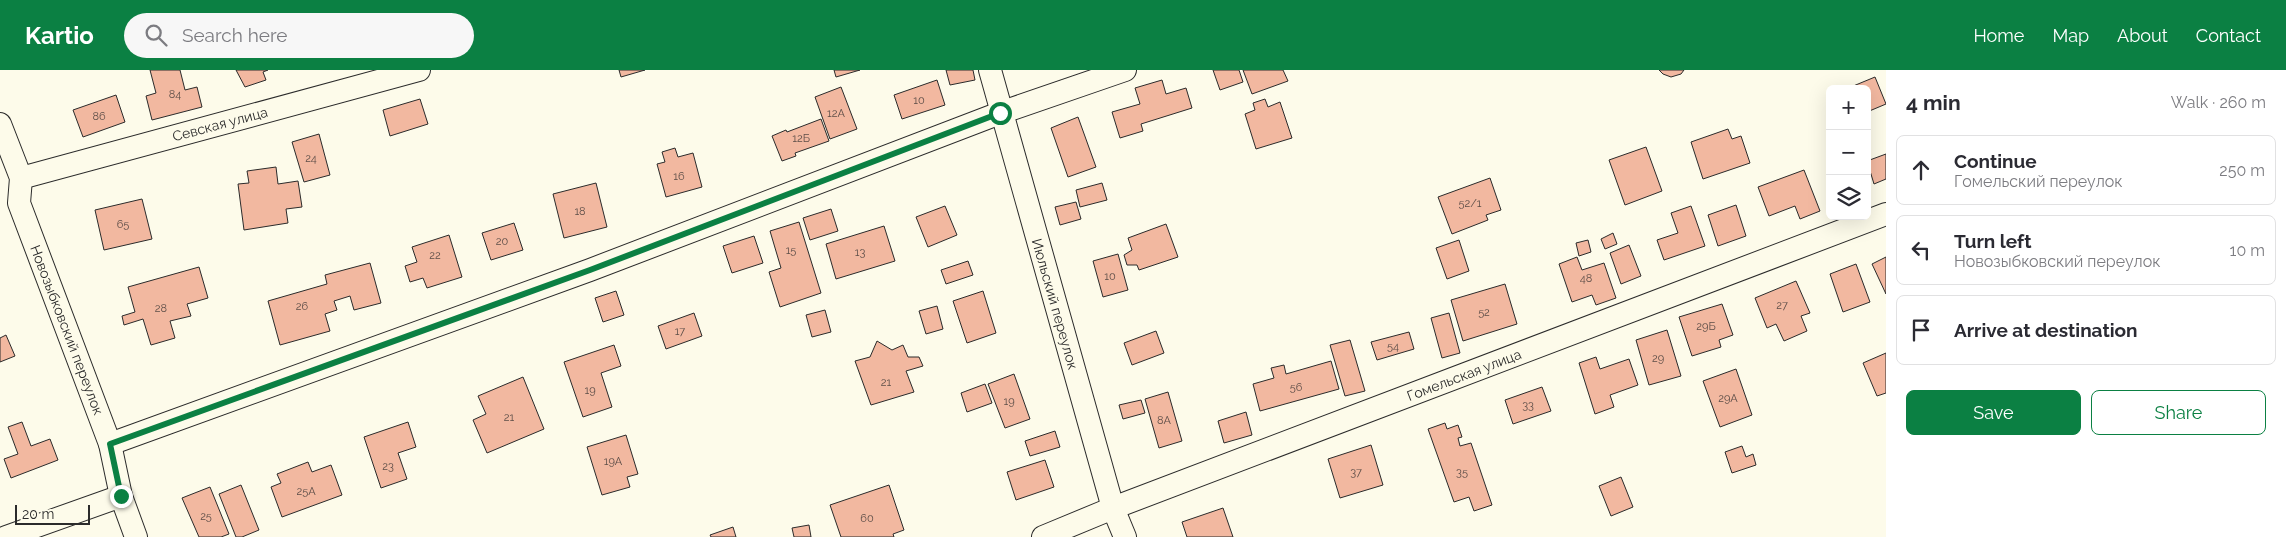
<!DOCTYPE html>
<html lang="en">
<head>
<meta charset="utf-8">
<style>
	body { margin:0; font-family:Raleway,sans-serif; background:#f7f7f7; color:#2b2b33 }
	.controls { position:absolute; right:15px; top:15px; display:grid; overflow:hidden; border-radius:8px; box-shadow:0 5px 20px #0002 }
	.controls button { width:45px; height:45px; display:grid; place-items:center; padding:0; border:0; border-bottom:1px solid #e1e1e2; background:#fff; color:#2b2b33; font:25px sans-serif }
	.scale { position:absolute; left:15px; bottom:12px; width:75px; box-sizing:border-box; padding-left:5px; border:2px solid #2b2b2b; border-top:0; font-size:14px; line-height:18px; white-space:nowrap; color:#2b2b2b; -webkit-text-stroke:4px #fdfbea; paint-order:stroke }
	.stop { position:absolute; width:15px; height:15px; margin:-11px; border:4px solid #0b8043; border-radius:50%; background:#fff }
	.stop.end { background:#0b8043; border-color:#fff; box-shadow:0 1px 5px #0008 }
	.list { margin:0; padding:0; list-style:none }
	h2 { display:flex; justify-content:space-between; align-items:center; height:65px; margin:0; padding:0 20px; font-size:21px }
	h2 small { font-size:16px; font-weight:400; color:#7c7c81 }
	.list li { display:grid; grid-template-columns:32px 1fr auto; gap:15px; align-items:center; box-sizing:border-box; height:70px; margin:0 10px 10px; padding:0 10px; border:1px solid #e1e1e2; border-radius:8px }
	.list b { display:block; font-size:19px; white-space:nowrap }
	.list p { margin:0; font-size:16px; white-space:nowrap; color:#7c7c81 }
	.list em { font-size:16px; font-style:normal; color:#7c7c81 }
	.actions { display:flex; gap:10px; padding:15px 20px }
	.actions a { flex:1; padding:11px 0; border:1px solid #0b8043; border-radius:8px; text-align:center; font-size:18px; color:#0b8043 }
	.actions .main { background:#0b8043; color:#fff }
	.icon { flex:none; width:28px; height:28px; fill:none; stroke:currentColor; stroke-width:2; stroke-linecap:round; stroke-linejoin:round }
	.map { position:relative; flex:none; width:1886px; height:467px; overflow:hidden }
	header { display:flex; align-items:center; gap:30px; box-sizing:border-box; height:70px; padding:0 25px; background:#0b8043; color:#fff }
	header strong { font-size:24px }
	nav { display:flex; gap:28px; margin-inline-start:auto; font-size:18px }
	.search { width:350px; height:45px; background:#f7f7f7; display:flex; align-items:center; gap:12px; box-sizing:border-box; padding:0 18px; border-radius:28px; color:#7c7c81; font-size:19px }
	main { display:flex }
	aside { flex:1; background:#fff }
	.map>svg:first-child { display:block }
	.building { fill:#f2b8a0; stroke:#2b2b2b }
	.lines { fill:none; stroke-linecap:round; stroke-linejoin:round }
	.street-casing { stroke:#2b2b2b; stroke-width:24 }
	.street { stroke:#fdfbea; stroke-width:22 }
	.route { stroke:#0b8043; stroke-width:6 }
	.labels { text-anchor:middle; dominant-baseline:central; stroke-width:4; stroke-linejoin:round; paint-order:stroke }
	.number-label { font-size:11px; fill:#5d4e48 }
	.street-label { font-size:14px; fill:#2b2b2b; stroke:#fdfbea }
</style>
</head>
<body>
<header>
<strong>Kartio</strong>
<div class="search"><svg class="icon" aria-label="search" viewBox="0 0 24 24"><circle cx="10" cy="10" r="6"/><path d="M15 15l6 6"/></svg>Search here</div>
<nav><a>Home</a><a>Map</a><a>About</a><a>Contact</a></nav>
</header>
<main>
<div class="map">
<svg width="1886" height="467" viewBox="0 0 1886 467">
	<rect width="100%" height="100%" fill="#fdfbea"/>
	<g class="building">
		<polygon points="150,0 180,0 185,20 197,17 202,37 152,50 146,26 156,23"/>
		<polygon points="236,0 268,0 263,2 266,10 245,17"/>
		<polygon points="619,0 645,0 621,7"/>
		<polygon points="834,0 860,0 836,7"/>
		<polygon points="946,0 973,0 975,10 950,15"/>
		<polygon points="1213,0 1239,0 1243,12 1220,20"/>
		<polygon points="1243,0 1283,0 1288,11 1252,24"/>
		<polygon points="1684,0 1681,4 1671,7 1663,4 1659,0"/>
		<polygon points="1875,7 1886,34 1867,42 1867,19 1846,19"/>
		<polygon points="937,10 945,35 902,49 894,25"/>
		<polygon points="1162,10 1166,24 1186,18 1192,38 1141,54 1143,61 1120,68 1112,42 1140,34 1135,18"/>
		<polygon points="841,17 857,59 830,69 815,27"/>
		<polygon points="116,25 125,52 83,67 73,40"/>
		<polygon points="420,29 428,54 390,66 383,40"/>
		<polygon points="1265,29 1268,37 1280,32 1292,68 1256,79 1245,44 1255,40 1253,33"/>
		<polygon points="1078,47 1096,97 1068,107 1051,58"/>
		<polygon points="821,49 829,71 795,83 796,86 782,91 772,66 786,60 787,62"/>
		<polygon points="1728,59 1732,69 1741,66 1750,93 1703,109 1691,72"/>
		<polygon points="319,64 330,105 304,112 292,72"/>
		<polygon points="1646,77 1662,121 1625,135 1609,90"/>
		<polygon points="675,78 678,87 693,83 702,117 666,127 657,94 665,92 662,82"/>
		<polygon points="1886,84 1886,109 1874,114 1867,91"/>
		<polygon points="276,97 278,114 298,111 302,137 286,139 288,153 244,160 238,114 249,113 247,101"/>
		<polygon points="1804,100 1820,141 1800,149 1795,136 1769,146 1758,117"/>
		<polygon points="1490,108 1501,140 1486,145 1488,150 1452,164 1438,127"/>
		<polygon points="596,113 607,157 564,168 553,124"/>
		<polygon points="1102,113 1107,130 1080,137 1076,120"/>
		<polygon points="142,129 152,169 104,180 95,140"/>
		<polygon points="1076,132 1081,149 1060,155 1055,137"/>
		<polygon points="1736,135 1746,166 1718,176 1708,145"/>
		<polygon points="945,136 957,165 928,177 916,147"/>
		<polygon points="1691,136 1705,176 1664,190 1657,170 1678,163 1671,143"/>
		<polygon points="831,139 838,161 810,170 803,148"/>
		<polygon points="799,152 821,223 780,237 769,202 781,198 770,161"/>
		<polygon points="514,153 523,180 491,190 482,163"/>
		<polygon points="1166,154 1178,187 1139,200 1137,195 1127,195 1124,185 1132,180 1128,168"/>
		<polygon points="884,156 895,191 836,209 826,174"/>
		<polygon points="1613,163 1617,174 1605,179 1601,169"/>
		<polygon points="449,165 462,207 427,218 423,208 410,212 405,196 417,192 412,177"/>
		<polygon points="754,166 763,193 732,203 723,176"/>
		<polygon points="1459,170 1469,201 1447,209 1436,178"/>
		<polygon points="1588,170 1591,182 1579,186 1576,173"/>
		<polygon points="1629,175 1641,206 1621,214 1610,183"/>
		<polygon points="1118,184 1128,220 1103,227 1093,191"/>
		<polygon points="1577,187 1582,200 1604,193 1616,228 1596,235 1592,225 1572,232 1559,194"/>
		<polygon points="1886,187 1886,224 1872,194"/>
		<polygon points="968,191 973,205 946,214 941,200"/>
		<polygon points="370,193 381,233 354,240 350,226 334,231 337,240 325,244 330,261 280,275 268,231 327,214 325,205"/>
		<polygon points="1856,194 1870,232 1843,242 1830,204"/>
		<polygon points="199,197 208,228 187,234 191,246 170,251 175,268 151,275 143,249 124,255 122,246 135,242 128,217"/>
		<polygon points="1796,211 1810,243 1801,246 1807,261 1784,271 1776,254 1767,258 1755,228"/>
		<polygon points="1505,214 1517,254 1463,271 1451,230"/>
		<polygon points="616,221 624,245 603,252 595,228"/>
		<polygon points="983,221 996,263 967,273 953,231"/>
		<polygon points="1722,234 1733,265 1719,270 1721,277 1692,286 1679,247"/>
		<polygon points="937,236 943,259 926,264 919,241"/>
		<polygon points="825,240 831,262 812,267 806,245"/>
		<polygon points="694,243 702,266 666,279 658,256"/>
		<polygon points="1449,243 1460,283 1442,288 1431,248"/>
		<polygon points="1667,260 1681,306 1649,315 1636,270"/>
		<polygon points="1156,261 1164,283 1132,295 1124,273"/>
		<polygon points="1409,262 1414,279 1377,290 1371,272"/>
		<polygon points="6,265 15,286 0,292 0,268"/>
		<polygon points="1350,270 1365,321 1345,326 1330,275"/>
		<polygon points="877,271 892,280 903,275 908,287 919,287 923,296 906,301 914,322 871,335 855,291 870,287"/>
		<polygon points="614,275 621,296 601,303 612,337 583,347 564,292"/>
		<polygon points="1886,283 1886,323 1877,326 1863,293"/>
		<polygon points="1596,287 1600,299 1629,289 1638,315 1610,325 1614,337 1595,344 1579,293"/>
		<polygon points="1331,291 1339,319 1260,341 1253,314 1274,308 1271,298 1284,295 1286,304"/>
		<polygon points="1736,299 1752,345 1720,357 1703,311"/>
		<polygon points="1014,304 1030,349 1005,358 988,314"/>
		<polygon points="523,307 544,359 487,383 473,350 486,344 478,326"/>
		<polygon points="985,314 992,333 967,342 961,323"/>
		<polygon points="1542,317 1551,341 1513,354 1505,330"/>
		<polygon points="1168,322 1182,371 1159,378 1145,329"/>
		<polygon points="1141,330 1145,343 1123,349 1119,335"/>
		<polygon points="1246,342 1252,365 1224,373 1218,351"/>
		<polygon points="22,352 31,376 50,369 58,390 11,408 4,389 18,384 8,357"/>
		<polygon points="408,352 416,377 398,383 407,409 381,418 364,367"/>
		<polygon points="1445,353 1447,359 1458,355 1462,367 1458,368 1460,376 1471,373 1492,435 1474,441 1469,427 1454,432 1428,359"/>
		<polygon points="1055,361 1060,377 1030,386 1025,371"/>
		<polygon points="626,365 638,404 627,407 630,417 602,425 587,377"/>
		<polygon points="1371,375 1383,415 1340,428 1328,389"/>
		<polygon points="1742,376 1746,387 1753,384 1756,395 1732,403 1725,382"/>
		<polygon points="1045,390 1054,417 1016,430 1007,402"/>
		<polygon points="308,392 312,402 331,395 342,425 282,447 271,417 281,413 277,404"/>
		<polygon points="1621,407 1633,437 1611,446 1599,416"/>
		<polygon points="241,415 259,460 242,467 236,467 219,424"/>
		<polygon points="889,415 904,460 893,464 894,467 841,467 830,435"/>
		<polygon points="210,417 229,464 221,467 199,467 182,428"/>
		<polygon points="1223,438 1233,467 1187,467 1182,452"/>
		<polygon points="809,455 811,467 794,467 792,458"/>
		<polygon points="733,457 736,467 711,467 710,465"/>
	</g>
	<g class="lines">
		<g class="street-casing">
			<g id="street">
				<polyline points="990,0 1113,438 1125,467"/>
				<polyline points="0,54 21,108 19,133 110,374 121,426 136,467"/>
				<polyline points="21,108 419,0"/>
				<polyline points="110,374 590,200 1000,43 1125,0"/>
				<polyline points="6,467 121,426"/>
				<polyline points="1043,467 1113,438 1886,144"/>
			</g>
		</g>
		<use href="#street" class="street"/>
	</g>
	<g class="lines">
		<polyline class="route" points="121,426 110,374 590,200 1000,43"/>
	</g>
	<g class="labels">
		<g class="number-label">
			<text x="175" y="24">84</text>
			<text x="919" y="30">10</text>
			<text x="836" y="43">12А</text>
			<text x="99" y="46">86</text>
			<text x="801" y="68">12Б</text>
			<text x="311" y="88">24</text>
			<text x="679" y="106">16</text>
			<text x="1470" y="133">52/1</text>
			<text x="580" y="141">18</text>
			<text x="123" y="154">65</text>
			<text x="502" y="171">20</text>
			<text x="791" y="180">15</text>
			<text x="860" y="182">13</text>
			<text x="435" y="185">22</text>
			<text x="1110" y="206">10</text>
			<text x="1586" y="208">48</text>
			<text x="1782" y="235">27</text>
			<text x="302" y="236">26</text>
			<text x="161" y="238">28</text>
			<text x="1484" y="242">52</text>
			<text x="1706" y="256">29Б</text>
			<text x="680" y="261">17</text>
			<text x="1393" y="276">54</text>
			<text x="1658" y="288">29</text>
			<text x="886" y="312">21</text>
			<text x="1296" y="317">56</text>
			<text x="590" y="320">19</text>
			<text x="1728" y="328">29А</text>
			<text x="1009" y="331">19</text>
			<text x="1528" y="335">33</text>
			<text x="509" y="347">21</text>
			<text x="1164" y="350">8А</text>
			<text x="613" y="391">19А</text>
			<text x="388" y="396">23</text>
			<text x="1356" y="402">37</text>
			<text x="1462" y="402">35</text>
			<text x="306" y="421">25А</text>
			<text x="206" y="446">25</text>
			<text x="867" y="448">60</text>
		</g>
		<g class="street-label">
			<text transform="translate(220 54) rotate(-15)">Севская улица</text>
			<text transform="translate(1055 234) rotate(74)">Июльский переулок</text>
			<text transform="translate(67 260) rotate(69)">Новозыбковский переулок</text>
			<text transform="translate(1464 305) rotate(-21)">Гомельская улица</text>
		</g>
	</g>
</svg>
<div class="controls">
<button>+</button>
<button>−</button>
<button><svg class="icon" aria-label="layers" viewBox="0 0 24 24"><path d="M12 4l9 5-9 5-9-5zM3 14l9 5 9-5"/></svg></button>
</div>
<div class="scale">20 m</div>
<div class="stop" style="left:1000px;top:43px"></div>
<div class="stop end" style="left:121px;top:426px"></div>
</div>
<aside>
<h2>4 min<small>Walk · 260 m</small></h2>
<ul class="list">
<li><svg class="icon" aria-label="ahead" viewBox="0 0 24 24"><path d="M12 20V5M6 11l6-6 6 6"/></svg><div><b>Continue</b><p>Гомельский переулок</p></div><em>250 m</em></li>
<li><svg class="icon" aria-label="left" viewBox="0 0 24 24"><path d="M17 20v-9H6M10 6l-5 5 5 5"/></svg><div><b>Turn left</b><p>Новозыбковский переулок</p></div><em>10 m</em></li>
<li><svg class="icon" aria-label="arrive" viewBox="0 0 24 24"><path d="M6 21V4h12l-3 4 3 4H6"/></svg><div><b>Arrive at destination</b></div></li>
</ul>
<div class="actions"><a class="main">Save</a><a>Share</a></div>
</aside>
</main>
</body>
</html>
